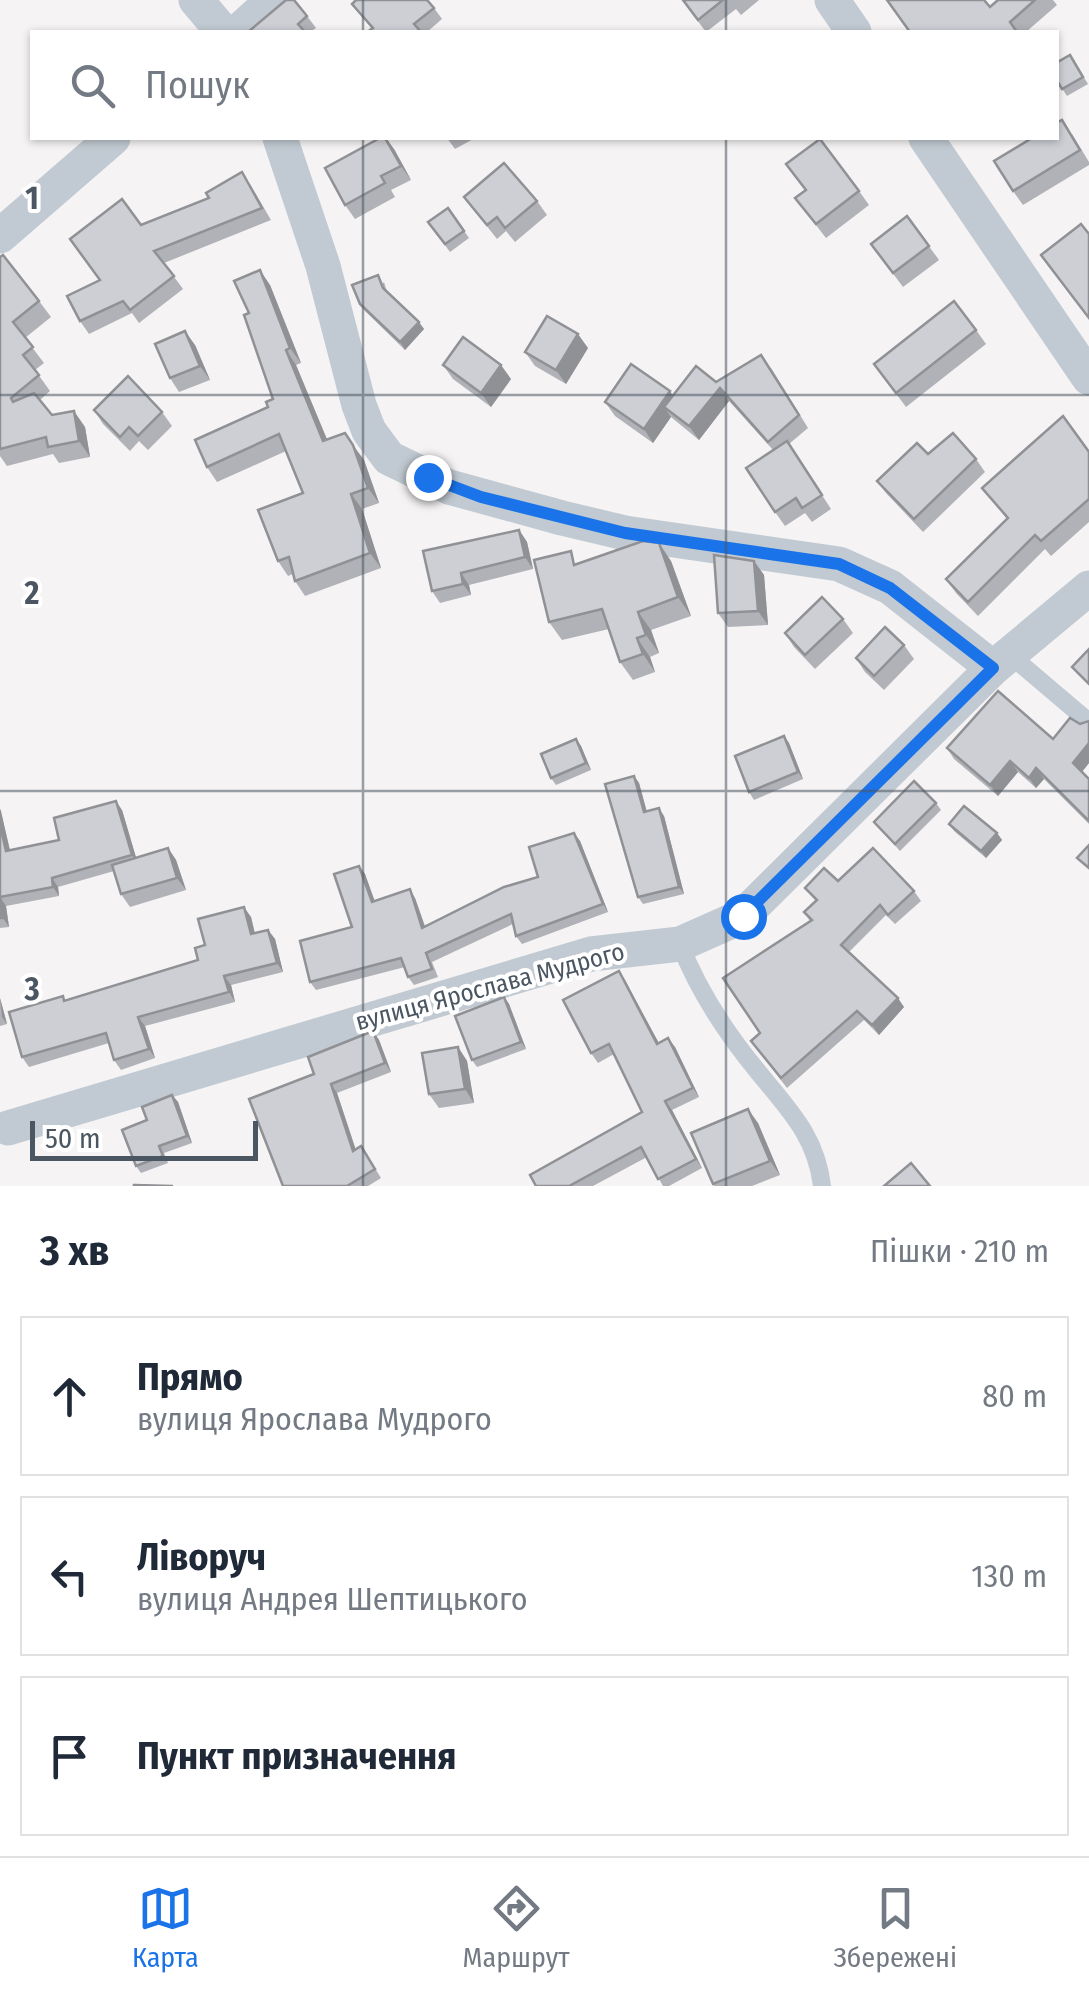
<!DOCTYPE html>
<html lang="uk">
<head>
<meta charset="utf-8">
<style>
	body { margin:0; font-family:"Fira Sans Condensed",sans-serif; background:#f6f6f7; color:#1f2937 }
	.scale { position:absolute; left:30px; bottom:25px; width:228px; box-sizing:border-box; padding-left:10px; border:5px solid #4a5661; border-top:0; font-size:28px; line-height:35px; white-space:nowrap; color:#4a5661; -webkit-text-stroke:8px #fff; paint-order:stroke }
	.stop { position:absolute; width:30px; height:30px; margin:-22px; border:8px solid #1a73e8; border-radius:50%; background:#fff }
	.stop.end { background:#1a73e8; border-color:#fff; box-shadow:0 2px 10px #0008 }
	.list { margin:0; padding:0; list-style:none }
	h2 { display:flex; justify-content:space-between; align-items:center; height:130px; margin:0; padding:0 40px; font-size:42px }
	h2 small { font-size:32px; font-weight:400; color:#747a83 }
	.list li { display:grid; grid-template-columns:65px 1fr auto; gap:30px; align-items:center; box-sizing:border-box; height:160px; margin:0 20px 20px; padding:0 20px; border:2px solid #e0e1e3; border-radius:0px }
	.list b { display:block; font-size:38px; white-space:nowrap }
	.list p { margin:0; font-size:32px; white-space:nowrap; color:#747a83 }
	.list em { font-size:32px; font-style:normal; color:#747a83 }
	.icon { flex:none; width:55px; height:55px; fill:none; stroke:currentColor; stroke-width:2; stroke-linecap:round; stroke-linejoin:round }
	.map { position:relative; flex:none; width:1089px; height:1186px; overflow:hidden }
	.search { position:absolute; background:#fff; box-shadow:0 2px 8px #0004; left:30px; right:30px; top:30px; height:110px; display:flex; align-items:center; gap:25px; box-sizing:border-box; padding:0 35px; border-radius:0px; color:#747a83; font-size:38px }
	.sheet { height:670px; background:#fff }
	nav { display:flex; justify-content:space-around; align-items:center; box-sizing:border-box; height:140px; border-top:2px solid #e0e1e3; background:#fff; font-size:28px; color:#747a83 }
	nav a { display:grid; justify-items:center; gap:5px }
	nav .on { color:#1a73e8 }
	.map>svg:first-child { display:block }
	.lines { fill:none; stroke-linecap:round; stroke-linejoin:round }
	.lane { stroke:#c1cad2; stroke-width:18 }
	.street { stroke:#c1cad2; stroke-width:35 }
	.wall { fill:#b0b2b7 }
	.shaded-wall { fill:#909195 }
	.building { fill:#cdcfd5; stroke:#909195; stroke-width:2.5 }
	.route { stroke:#1a73e8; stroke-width:12 }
	.grid { fill:none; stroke:#4a5661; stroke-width:2.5; stroke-opacity:0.55 }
	.labels { text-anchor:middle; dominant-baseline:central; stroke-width:8; stroke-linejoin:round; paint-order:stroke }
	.street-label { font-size:25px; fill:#4a5661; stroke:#fff }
	.grid-label { font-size:32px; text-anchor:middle; font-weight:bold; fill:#4a5661; stroke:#fff; stroke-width:8; stroke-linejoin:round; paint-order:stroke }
</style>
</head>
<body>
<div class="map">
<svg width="1089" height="1186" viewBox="0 0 1089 1186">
	<rect width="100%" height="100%" fill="#f5f3f3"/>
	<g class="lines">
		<g class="lane">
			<polyline points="1009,654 1089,722"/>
			<path d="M680 944C698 990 724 1030 755 1068 786 1107 816 1134 822 1186"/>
		</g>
		<g class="street">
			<polyline points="196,0 223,32"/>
			<polyline points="832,0 854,32"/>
			<polyline points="238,32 273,0"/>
			<polyline points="280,138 323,266 359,405 369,431 389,458 449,487 562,518 625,533 839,564 890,587 993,668"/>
			<polyline points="926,138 1089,378"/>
			<polyline points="0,236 113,138"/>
			<polyline points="8,1128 591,954 680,944 743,916 993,668 1089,588"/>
		</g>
	</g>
	<g class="wall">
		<polygon points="682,0 759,0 741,15 736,9 706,32"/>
		<polygon points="998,0 1053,0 1057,5 1026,32 910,32 990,7"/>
		<polygon points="352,4 434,8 442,19 427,32 367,32 372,29"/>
		<polygon points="307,16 316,28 310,32 248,32"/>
		<polygon points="1070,55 1088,84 1067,96 1056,79"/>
		<polygon points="1072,134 1089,162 1089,165 1023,205 1013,191"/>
		<polygon points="447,138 475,138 455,149"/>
		<polygon points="394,149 411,180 391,190 395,197 355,219 345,205"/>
		<polygon points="250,184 271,220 164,263 183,289 139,323 132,313 89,334 80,321 100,280 141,225"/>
		<polygon points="859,191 869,205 826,238 795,198"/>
		<polygon points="464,197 537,201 547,215 515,242 506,231 497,239"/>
		<polygon points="448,208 469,238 450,252 428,222"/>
		<polygon points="907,216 939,260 903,287 871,244"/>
		<polygon points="0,257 39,301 51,317 25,338 44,363 35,370 50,391 40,400 52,415 85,427 90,457 59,463 53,454 7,466 0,456"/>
		<polygon points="384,282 387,292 424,329 405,350 365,311 360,304"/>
		<polygon points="270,285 301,363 296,365 327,440 364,460 379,503 362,509 381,568 305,596 295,581 293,574 288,576 278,561 303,493 286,451 217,482 207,467 268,407 273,399 249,313"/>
		<polygon points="976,330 986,344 906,407 874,364"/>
		<polygon points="195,345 210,380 179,392 170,378"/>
		<polygon points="588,348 566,384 535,366 525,352"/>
		<polygon points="443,365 511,379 491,407 453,379"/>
		<polygon points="771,368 808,428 789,444 831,509 812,522 805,513 785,526 775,512 773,450 729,401 699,440 671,417 653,443 615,416 605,402 670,391 672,396 716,382"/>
		<polygon points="94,410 162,412 172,426 148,450 139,441 130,451 103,424"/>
		<polygon points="1089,452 1089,522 1051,556 1045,549 978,616 956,593 946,579 1007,519 982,488"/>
		<polygon points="928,454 976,459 985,472 923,532 886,493 877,481"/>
		<polygon points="519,530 527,542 533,569 469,585 471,595 440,603 432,591"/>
		<polygon points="671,561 691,616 651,630 659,653 650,657 655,672 633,680 620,662 609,629 562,640 549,622 580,563"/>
		<polygon points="754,561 764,575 768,625 728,627 718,613"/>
		<polygon points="843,619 853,633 815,669 794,647 785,633"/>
		<polygon points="904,645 914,659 884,690 865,672 856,658"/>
		<polygon points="1089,721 1089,763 1082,772 1089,779 1089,824 1044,779 1036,788 1018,772 998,796 954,759 947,748 1053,739 1080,724"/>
		<polygon points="784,736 789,743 803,779 754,800 749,792"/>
		<polygon points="576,739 581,746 591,770 556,785 551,778"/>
		<polygon points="634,776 639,783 647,812 664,816 684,894 643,904 638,897"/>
		<polygon points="936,803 941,810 900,851 874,822"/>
		<polygon points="0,809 10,850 59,840 122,810 136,858 168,848 176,860 186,890 130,907 121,894 114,871 58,887 59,896 6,906 9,927 0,928"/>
		<polygon points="949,824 997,833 1002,840 986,858 954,831"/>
		<polygon points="574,833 580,841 608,912 522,944 516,936 513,924 432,962 438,977 414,985 408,977 405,967 316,990 310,982 352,927 359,866 365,874 374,901 415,898 425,926 538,877"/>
		<polygon points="838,881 914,891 921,901 895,924 886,915 849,952 904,1007 879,1035 864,1020 787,1088 758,1050 760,1033 810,921 804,912 816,901 805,888"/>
		<polygon points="251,917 255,933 268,930 275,939 283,972 231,985 235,1002 145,1026 155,1058 121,1070 114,1060 109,1043 29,1067 22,1057 63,996 66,1001 198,960 205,945"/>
		<polygon points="619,971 659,1043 675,1047 699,1097 672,1110 702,1168 669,1186 663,1186 647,1157 593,1186 536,1186 642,1112 614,1054 598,1063 591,1053"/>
		<polygon points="504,997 509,1004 526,1049 477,1067 472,1060"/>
		<polygon points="0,998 7,1024 0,1026"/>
		<polygon points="373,1031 379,1040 391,1072 337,1093 356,1150 361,1146 381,1178 368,1186 283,1186 314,1074"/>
		<polygon points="458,1047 467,1061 474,1103 439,1108 429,1094"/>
		<polygon points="172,1095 178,1102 192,1143 164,1153 168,1163 141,1173 136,1166 147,1120"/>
		<polygon points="758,1123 780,1175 752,1186 714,1186 691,1133"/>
	</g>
	<g class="shaded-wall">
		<polygon points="386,138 394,149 411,180 401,166"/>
		<polygon points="260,270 270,285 301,363 290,348"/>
		<polygon points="419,322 424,329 405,350 400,342"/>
		<polygon points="185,331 195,345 210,380 200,366"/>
		<polygon points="578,334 588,348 566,384 556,370"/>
		<polygon points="286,350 296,365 334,456 323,441"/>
		<polygon points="501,365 511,379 491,407 481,393"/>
		<polygon points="720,388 729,401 699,440 689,426"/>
		<polygon points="670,391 679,405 664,407 671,417 653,443 644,429"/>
		<polygon points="74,411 85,427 90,457 79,441"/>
		<polygon points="353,445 364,460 379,503 368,488"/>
		<polygon points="351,494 362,509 381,568 370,553"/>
		<polygon points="519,530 527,542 533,569 525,557"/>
		<polygon points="659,543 671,561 691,616 678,597"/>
		<polygon points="754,561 764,575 768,625 758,611"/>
		<polygon points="461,573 469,585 471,595 463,584"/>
		<polygon points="638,612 651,630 659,653 646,635"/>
		<polygon points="637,638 650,657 655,672 643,654"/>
		<polygon points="784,736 789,743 803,779 798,772"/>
		<polygon points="576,739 581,746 591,770 586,763"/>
		<polygon points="1089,743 1089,763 1080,774 1073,763"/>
		<polygon points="1010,761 1018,772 998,796 990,785"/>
		<polygon points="1036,768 1044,779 1036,788 1029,778"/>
		<polygon points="634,776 639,783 649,820 644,812"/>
		<polygon points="116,801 122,810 138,864 132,855"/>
		<polygon points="659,808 664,816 684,894 679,887"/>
		<polygon points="0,809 1,811 12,860 6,851 0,825"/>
		<polygon points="574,833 580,841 608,912 603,904"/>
		<polygon points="997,833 1002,840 986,858 981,851"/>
		<polygon points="168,848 176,860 186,890 177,878"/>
		<polygon points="359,866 365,874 378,910 372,902"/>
		<polygon points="52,878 58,887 59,896 53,887"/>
		<polygon points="410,889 415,898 428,936 422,928"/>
		<polygon points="0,897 6,906 9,927 3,918"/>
		<polygon points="244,907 251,917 257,944 251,934"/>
		<polygon points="268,930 275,939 283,972 277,963"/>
		<polygon points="619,971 625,980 664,1053 657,1044"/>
		<polygon points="224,976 231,985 235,1002 229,992"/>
		<polygon points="504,997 509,1004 526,1049 521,1042"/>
		<polygon points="0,998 7,1024 2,1017"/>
		<polygon points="898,998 904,1007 879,1035 872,1025"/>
		<polygon points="138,1017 145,1026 155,1058 149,1049"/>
		<polygon points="373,1031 379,1040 391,1072 385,1063"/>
		<polygon points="668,1038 675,1047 699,1097 693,1088"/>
		<polygon points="458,1047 467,1061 474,1103 465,1089"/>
		<polygon points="331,1084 337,1093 359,1160 353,1151"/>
		<polygon points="172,1095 178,1102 192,1143 187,1136"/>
		<polygon points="665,1101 672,1110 702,1168 696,1159"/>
		<polygon points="748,1109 758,1123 780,1175 770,1161"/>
	</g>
	<g class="building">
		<polygon points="286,0 294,0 307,16 298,24 305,32 248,32"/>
		<polygon points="356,0 427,0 434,8 414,24 421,32 367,32 373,28 352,4"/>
		<polygon points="683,0 723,0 698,20"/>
		<polygon points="887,0 984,0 990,7 998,0 1035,0 1010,22 1017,32 910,32"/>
		<polygon points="1070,55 1083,77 1062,89 1056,79 1056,63"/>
		<polygon points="1062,120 1080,150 1013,191 994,161 1032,138 1056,138 1056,123"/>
		<polygon points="380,138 385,138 401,166 381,176 385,183 345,205 325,168"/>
		<polygon points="820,139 859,191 816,224 795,198 806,190 786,164"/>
		<polygon points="504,163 537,201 505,228 497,217 487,225 464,197"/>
		<polygon points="242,172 262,208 154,251 174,276 130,310 123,301 80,321 67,296 100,280 70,239 122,199 141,225 209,198 206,193"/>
		<polygon points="448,208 464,231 445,244 428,222"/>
		<polygon points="907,216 929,246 893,273 871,244"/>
		<polygon points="1081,224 1089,234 1089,318 1041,255"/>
		<polygon points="3,255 39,301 13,322 33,347 23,355 39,375 11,398 13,402 34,393 52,415 74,411 79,441 48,447 46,437 0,449 0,257"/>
		<polygon points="260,270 290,348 286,350 323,441 345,433 353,445 368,488 351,494 370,553 295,581 289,557 278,561 258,510 303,493 279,434 207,467 195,440 268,407 266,402 273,399 244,315 249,313 234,281"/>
		<polygon points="378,275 383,288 419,322 400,342 360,304 352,285"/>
		<polygon points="954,301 976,330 896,393 874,364"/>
		<polygon points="547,316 578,334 556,370 525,352"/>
		<polygon points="185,331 200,366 170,378 155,344"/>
		<polygon points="463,337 501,365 481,393 443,365"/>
		<polygon points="761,355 799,415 768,442 720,388 689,426 664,407 696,366 716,382"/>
		<polygon points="631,364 670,391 644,429 605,402"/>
		<polygon points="128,376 162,412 138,436 129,427 120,437 94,410"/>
		<polygon points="1063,416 1089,452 1089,499 1041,541 1035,535 968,602 946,579 1008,518 982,488"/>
		<polygon points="953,433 976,459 914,519 877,481 917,443 928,454"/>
		<polygon points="787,441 822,495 802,508 796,498 775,512 746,468"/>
		<polygon points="519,530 525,557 461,573 463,584 432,591 423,551"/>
		<polygon points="643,541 659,543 678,597 638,612 646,635 637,638 643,654 620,662 602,609 549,622 534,560 571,551 574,565"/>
		<polygon points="714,555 754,561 758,611 718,613"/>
		<polygon points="822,597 843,619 805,655 785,633"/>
		<polygon points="885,627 904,645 874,676 856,658"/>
		<polygon points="1089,649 1089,684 1072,667"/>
		<polygon points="998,691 1053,739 1070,718 1080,724 1089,721 1089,743 1073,763 1089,779 1089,821 1036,768 1029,778 1010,761 990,785 947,748"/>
		<polygon points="784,736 798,772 749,792 735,756"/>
		<polygon points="576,739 586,763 551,778 541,754"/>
		<polygon points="634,776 644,812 659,808 679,887 638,897 605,784"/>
		<polygon points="914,781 936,803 895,844 874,822"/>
		<polygon points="116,801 132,855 52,878 53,887 0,897 0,825 6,851 59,840 54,818"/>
		<polygon points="964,806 997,833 981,851 949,824"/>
		<polygon points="574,833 603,904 516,936 511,914 426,953 432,969 408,977 401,958 310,982 300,941 352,927 334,874 359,866 372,902 410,889 422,928 504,887 538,877 529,847"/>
		<polygon points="1089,845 1089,868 1077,858"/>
		<polygon points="168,848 177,878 121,894 112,865"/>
		<polygon points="873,848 914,891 888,915 880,905 841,945 898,998 872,1025 857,1011 781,1078 751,1041 760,1033 723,978 812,920 804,912 817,900 805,888 824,868 838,881"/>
		<polygon points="0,897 3,918 0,918"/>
		<polygon points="244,907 251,934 268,930 277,963 224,976 229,992 138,1017 149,1049 114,1060 106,1033 22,1057 9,1012 63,996 64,1001 198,960 195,948 205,945 198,919"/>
		<polygon points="619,971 657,1044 668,1038 693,1088 665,1101 696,1159 658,1179 641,1147 569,1186 536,1186 530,1175 642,1112 609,1044 591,1053 563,1000"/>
		<polygon points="504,997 521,1042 472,1060 455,1016"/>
		<polygon points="373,1031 385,1063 331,1084 353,1151 361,1146 375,1169 347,1186 283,1186 249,1099 314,1074 308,1057"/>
		<polygon points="458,1047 465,1089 429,1094 422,1053"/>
		<polygon points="172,1095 187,1136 159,1146 163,1156 136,1166 122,1130 147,1120 142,1107"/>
		<polygon points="748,1109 770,1161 713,1184 691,1133"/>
		<polygon points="911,1163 930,1186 884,1186"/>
		<polygon points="134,1185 173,1186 134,1186"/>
	</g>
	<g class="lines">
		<polyline class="route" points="428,477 481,497 625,533 839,564 890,588 993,668 743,916"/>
	</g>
	<path class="grid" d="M363 0V32M726 0V32M363 138V1186M726 138V1186M0 395H1089M0 791H1089"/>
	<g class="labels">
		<g class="street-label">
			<text transform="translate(490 987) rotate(-15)">вулиця Ярослава Мудрого</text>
		</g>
	</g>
	<g class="grid-label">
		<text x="32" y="209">1</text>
		<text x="32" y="604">2</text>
		<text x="32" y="1000">3</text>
	</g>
</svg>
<div class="scale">50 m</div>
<div class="stop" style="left:743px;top:916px"></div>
<div class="stop end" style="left:428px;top:477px"></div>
<div class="search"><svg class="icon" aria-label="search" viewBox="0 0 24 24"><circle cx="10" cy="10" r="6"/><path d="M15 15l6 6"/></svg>Пошук</div>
</div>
<section class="sheet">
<h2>3 хв<small>Пішки · 210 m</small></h2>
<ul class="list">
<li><svg class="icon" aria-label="ahead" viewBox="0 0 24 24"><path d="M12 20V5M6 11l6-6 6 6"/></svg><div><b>Прямо</b><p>вулиця Ярослава Мудрого</p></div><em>80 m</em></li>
<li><svg class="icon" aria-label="left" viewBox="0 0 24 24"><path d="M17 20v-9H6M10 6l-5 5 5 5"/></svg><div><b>Ліворуч</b><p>вулиця Андрея Шептицького</p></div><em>130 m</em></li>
<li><svg class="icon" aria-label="arrive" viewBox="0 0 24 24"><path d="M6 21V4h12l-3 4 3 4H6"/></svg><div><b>Пункт призначення</b></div></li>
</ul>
</section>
<nav>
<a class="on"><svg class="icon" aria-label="map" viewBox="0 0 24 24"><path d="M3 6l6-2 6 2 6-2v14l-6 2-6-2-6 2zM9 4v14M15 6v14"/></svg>Карта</a>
<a><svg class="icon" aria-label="directions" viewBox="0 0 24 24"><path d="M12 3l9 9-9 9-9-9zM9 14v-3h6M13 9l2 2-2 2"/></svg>Маршрут</a>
<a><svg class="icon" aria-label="saved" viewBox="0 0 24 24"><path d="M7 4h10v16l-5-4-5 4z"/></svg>Збережені</a>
</nav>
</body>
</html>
